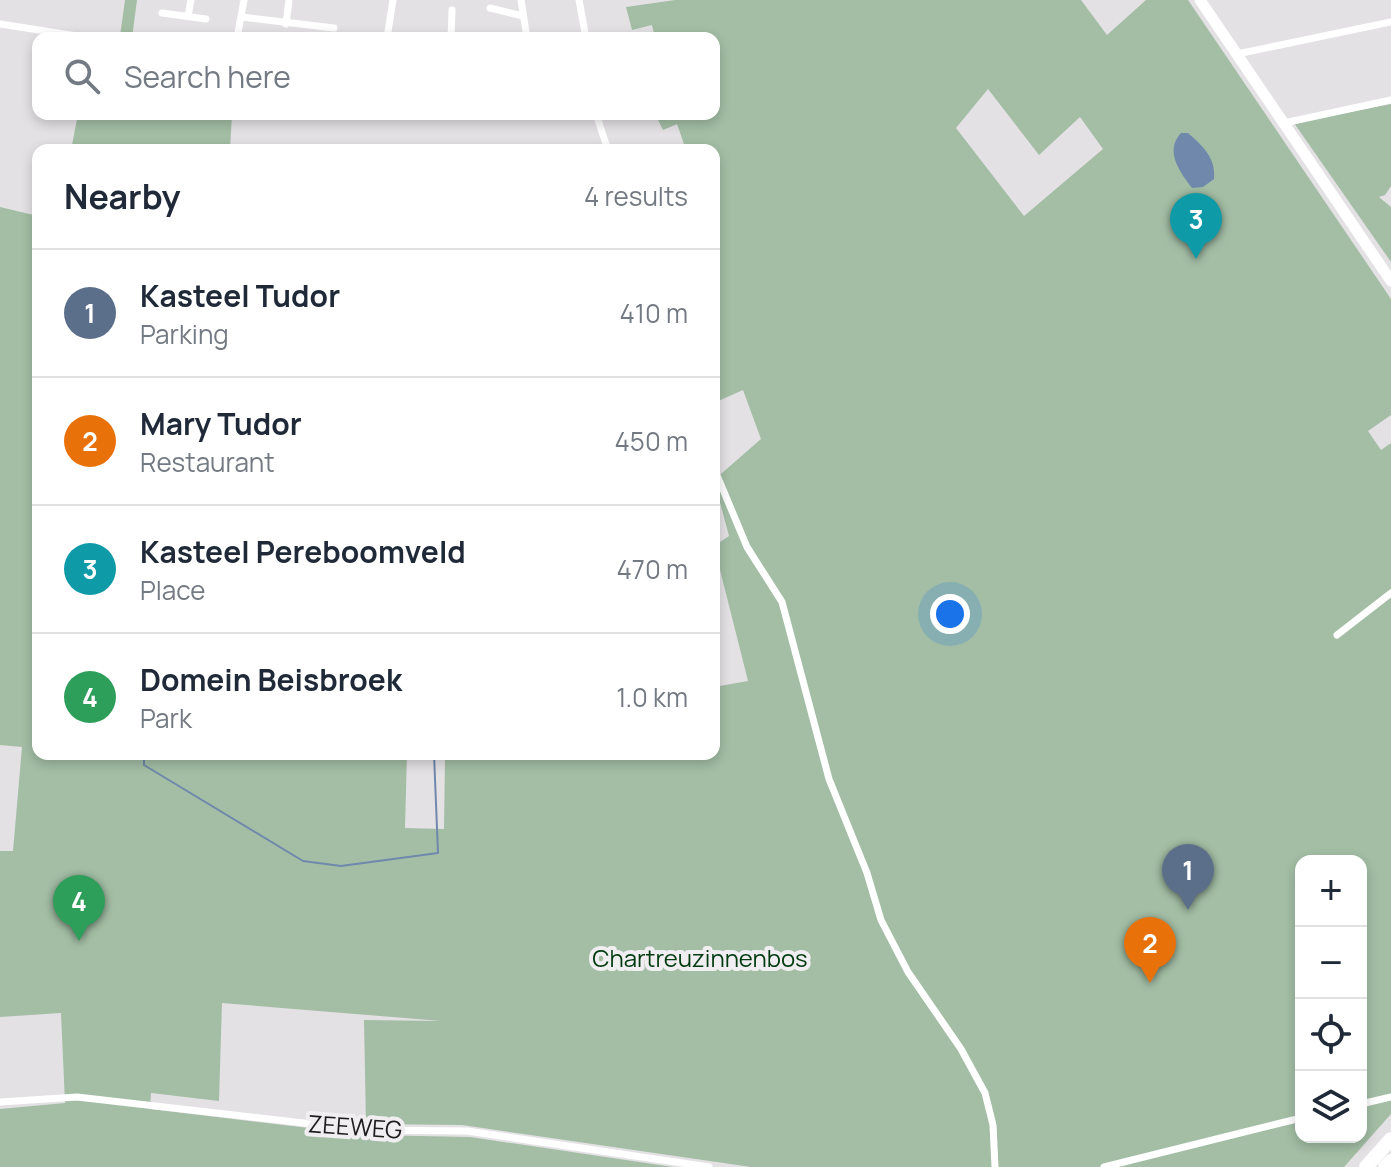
<!DOCTYPE html>
<html lang="en">
<head>
<meta charset="utf-8">
<style>
	body { margin:0; font-family:Manrope,sans-serif; background:#f2f2f3; color:#1f2937 }
	.controls { position:absolute; right:24px; bottom:24px; display:grid; overflow:hidden; border-radius:16px; box-shadow:0 4px 12px #0003 }
	.controls button { width:72px; height:72px; display:grid; place-items:center; padding:0; border:0; border-bottom:2px solid #e0e1e3; background:#fff; color:#1f2937; font:40px sans-serif }
	.you { position:absolute; left:950px; top:614px; width:28px; height:28px; margin:-20px; border:6px solid #fff; border-radius:50%; background:#1a73e8; box-shadow:0 0 0 12px #1a73e833 }
	.badge { display:grid; place-items:center; width:52px; height:52px; border-radius:50%; background:#5a6200; color:#fff; font-size:26px; font-weight:700 }
	.pin { position:absolute; translate:-50% -66px; filter:drop-shadow(0 2px 4px #0008) }
	.pin::after { content:''; position:absolute; top:42px; width:28px; height:24px; background:inherit; clip-path:polygon(0 0,100% 0,50% 100%) }
	.list { margin:0; padding:0; list-style:none }
	h2 { display:flex; justify-content:space-between; align-items:center; height:104px; margin:0; padding:0 32px; font-size:34px }
	h2 small { font-size:26px; font-weight:400; color:#747a83 }
	.list li { display:grid; grid-template-columns:52px 1fr auto; gap:24px; align-items:center; box-sizing:border-box; height:128px; padding:0 32px; border-top:2px solid #e0e1e3 }
	.list b { display:block; font-size:30px; white-space:nowrap }
	.list p { margin:0; font-size:26px; white-space:nowrap; color:#747a83 }
	.list em { font-size:26px; font-style:normal; color:#747a83 }
	.icon { flex:none; width:44px; height:44px; fill:none; stroke:currentColor; stroke-width:2; stroke-linecap:round; stroke-linejoin:round }
	.map { position:relative; flex:none; width:1391px; height:1167px; overflow:hidden }
	.search { position:absolute; background:#fff; box-shadow:0 4px 12px #0003; left:32px; top:32px; width:688px; height:88px; display:flex; align-items:center; gap:20px; box-sizing:border-box; padding:0 28px; border-radius:16px; color:#747a83; font-size:30px }
	.panel { position:absolute; background:#fff; box-shadow:0 4px 12px #0003; left:32px; top:144px; width:688px; height:616px; border-radius:16px }
	.map>svg:first-child { display:block }
	.green { fill:#a3bea5; fill-rule:evenodd }
	.water { fill:#7088ac }
	.lines { fill:none; stroke-linecap:round; stroke-linejoin:round }
	.stream { stroke:#7088ac; stroke-width:2 }
	.street { stroke:#fff; stroke-width:7 }
	.primary { stroke:#fff; stroke-width:11 }
	.highway { stroke:#fff; stroke-width:14 }
	.labels { text-anchor:middle; dominant-baseline:central; stroke-width:8; stroke-linejoin:round; paint-order:stroke }
	.park-label { font-size:24px; fill:#003b10; stroke:#f1eef2 }
	.street-label { font-size:24px; fill:#1e1d1e; stroke:#f1eef2 }
</style>
</head>
<body>
<div class="map">
<svg width="1391" height="1167" viewBox="0 0 1391 1167">
	<rect width="100%" height="100%" fill="#e4e1e5"/>
	<g class="green">
		<polygon points="125,0 137,0 132,38 120,36"/>
		<path d="M675 0H1081L1107 35 1146 0H1188L1391 299V415L1368 431 1381 450 1391 443V1114L1344 1167H751L462 1125 366 1124 364 1020 441 1021 222 1003 219 1101 151 1093 150 1109 368 1135 470 1137 673 1167H0V1109L65 1103 61 1013 0 1017V851H13L22 747 0 745V207L38 216V754H407L405 828 444 829 445 759 497 754H714V687L748 681 714 546 729 536 714 480 761 439 743 390 714 403V150H669L684 144 677 124 663 130 655 114H714V38H655L652 25 632 30 626 7ZM988 89 1039 155 1080 117 1103 149 1024 216 956 128ZM1301 861H1361V1137H1301Z"/>
		<polygon points="1391,104 1391,186 1385,195 1379,197 1391,207 1391,262 1294,123"/>
		<polygon points="78,114 232,114 230,150 71,150"/>
	</g>
	<path class="water" d="M1181 133H1188C1203 146 1216 158 1214 179L1203 187 1192 188C1180 172 1164 151 1181 133Z"/>
	<g class="lines">
		<polyline class="stream" points="144,754 144,765 303,861 341,866 438,853 434,754"/>
		<g class="street">
			<polyline points="521,0 527,38"/>
			<polyline points="579,0 586,38"/>
			<polyline points="490,8 523,16"/>
			<polyline points="162,13 206,19"/>
			<polyline points="188,16 191,0"/>
			<polyline points="242,17 334,28"/>
			<polyline points="0,24 90,38"/>
			<polyline points="286,24 289,0"/>
			<polyline points="237,38 244,0"/>
			<polyline points="387,38 393,0"/>
			<polyline points="451,38 452,10"/>
			<polyline points="1237,54 1391,22"/>
			<polyline points="596,114 608,150"/>
			<polyline points="1284,123 1391,100"/>
			<polyline points="714,468 747,547 782,602 829,779 867,873 881,920 908,972 961,1049 985,1093 993,1125 995,1167"/>
			<polyline points="1337,635 1391,593"/>
			<polyline points="0,1102 77,1097 364,1130 467,1131 709,1167"/>
			<polyline points="1361,1104 1391,1097"/>
			<polyline points="1104,1167 1301,1118"/>
		</g>
		<polyline class="primary" points="1200,0 1391,281"/>
		<g class="highway">
			<polyline points="1366,1167 1391,1139"/>
			<polyline points="1385,1167 1391,1161"/>
		</g>
	</g>
	<g class="labels">
		<g class="park-label">
			<text x="700" y="957">Chartreuzinnenbos</text>
		</g>
		<g class="street-label">
			<text transform="translate(355 1126) rotate(4)">ZEEWEG</text>
		</g>
	</g>
</svg>
<div class="controls">
<button>+</button>
<button>−</button>
<button><svg class="icon" aria-label="locate" viewBox="0 0 24 24"><circle cx="12" cy="12" r="6"/><path d="M12 2v4M12 18v4M2 12h4M18 12h4"/></svg></button>
<button><svg class="icon" aria-label="layers" viewBox="0 0 24 24"><path d="M12 4l9 5-9 5-9-5zM3 14l9 5 9-5"/></svg></button>
</div>
<div class="you"></div>
<div class="pin badge" style="left:1188px;top:910px;background:#5c6f8a">1</div>
<div class="pin badge" style="left:1150px;top:983px;background:#e8710a">2</div>
<div class="pin badge" style="left:1196px;top:259px;background:#0f9aa8">3</div>
<div class="pin badge" style="left:79px;top:941px;background:#2e9e5b">4</div>
<div class="search"><svg class="icon" aria-label="search" viewBox="0 0 24 24"><circle cx="10" cy="10" r="6"/><path d="M15 15l6 6"/></svg>Search here</div>
<section class="panel">
<h2>Nearby<small>4 results</small></h2>
<ul class="list">
<li><span class="badge" style="background:#5c6f8a">1</span><div><b>Kasteel Tudor</b><p>Parking</p></div><em>410 m</em></li>
<li><span class="badge" style="background:#e8710a">2</span><div><b>Mary Tudor</b><p>Restaurant</p></div><em>450 m</em></li>
<li><span class="badge" style="background:#0f9aa8">3</span><div><b>Kasteel Pereboomveld</b><p>Place</p></div><em>470 m</em></li>
<li><span class="badge" style="background:#2e9e5b">4</span><div><b>Domein Beisbroek</b><p>Park</p></div><em>1.0 km</em></li>
</ul>
</section>
</div>
</body>
</html>
